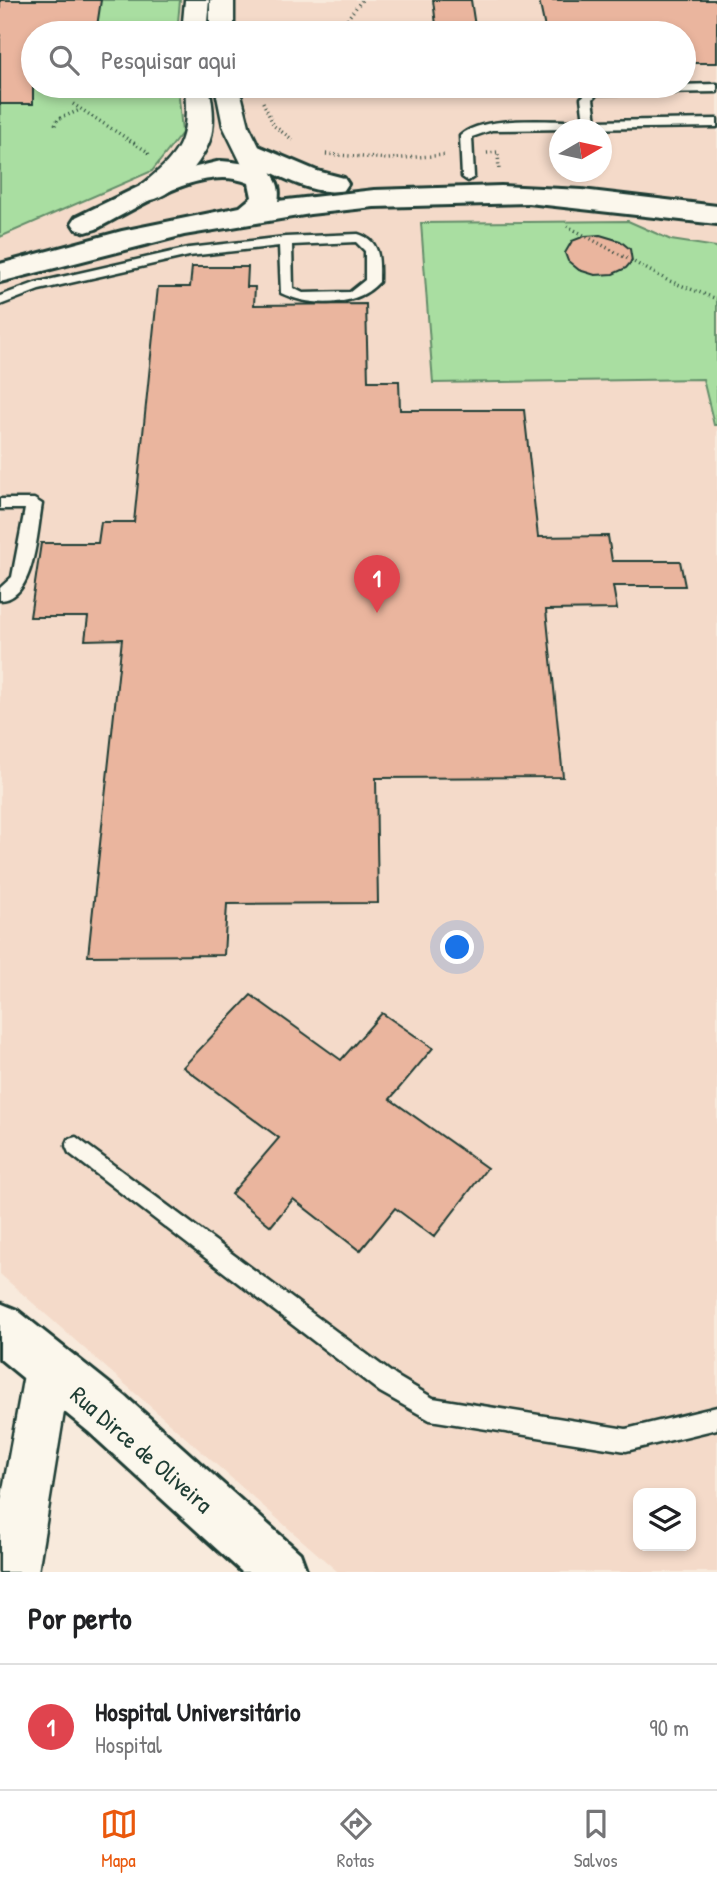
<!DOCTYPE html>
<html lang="pt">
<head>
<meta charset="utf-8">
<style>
	body { margin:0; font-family:"Patrick Hand",sans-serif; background:#f2f2f2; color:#202124 }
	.controls { position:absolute; right:21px; bottom:21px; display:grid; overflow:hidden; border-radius:14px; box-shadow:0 4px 10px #0003 }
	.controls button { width:63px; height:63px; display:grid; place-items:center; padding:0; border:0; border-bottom:2px solid #e0e0e0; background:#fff; color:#202124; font:35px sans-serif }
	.compass { position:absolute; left:549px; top:119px; width:63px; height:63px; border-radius:50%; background:#fff; box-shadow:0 4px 10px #0003; rotate:81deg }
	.you { position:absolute; left:458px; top:948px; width:24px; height:24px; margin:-18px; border:5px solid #fff; border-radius:50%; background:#1a73e8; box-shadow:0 0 0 10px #1a73e833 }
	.badge { display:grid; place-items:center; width:46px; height:46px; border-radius:50%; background:#ea580c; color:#fff; font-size:23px; font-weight:700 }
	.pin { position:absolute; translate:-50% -58px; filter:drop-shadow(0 2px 4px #0008) }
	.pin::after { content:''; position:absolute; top:37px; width:24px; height:21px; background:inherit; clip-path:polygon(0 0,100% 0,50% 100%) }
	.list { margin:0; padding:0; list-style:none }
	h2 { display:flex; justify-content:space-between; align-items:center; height:91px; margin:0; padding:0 28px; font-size:30px }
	h2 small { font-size:23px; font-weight:400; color:#757577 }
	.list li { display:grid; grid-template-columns:46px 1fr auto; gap:21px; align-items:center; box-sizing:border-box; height:126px; padding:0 28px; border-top:2px solid #e0e0e0 }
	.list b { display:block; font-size:26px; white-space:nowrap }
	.list p { margin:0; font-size:23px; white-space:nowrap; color:#757577 }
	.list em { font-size:23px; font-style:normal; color:#757577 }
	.icon { flex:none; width:38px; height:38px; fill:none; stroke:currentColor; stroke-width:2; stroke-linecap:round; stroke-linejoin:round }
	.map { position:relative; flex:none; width:717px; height:1572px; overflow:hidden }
	.search { position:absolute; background:#fff; box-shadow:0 4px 10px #0003; left:21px; right:21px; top:21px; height:77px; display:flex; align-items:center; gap:18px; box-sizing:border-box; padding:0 24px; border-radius:38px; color:#757577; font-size:26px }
	.sheet { height:217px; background:#fff }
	nav { display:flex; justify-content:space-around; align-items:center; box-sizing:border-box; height:98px; border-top:2px solid #e0e0e0; background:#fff; font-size:19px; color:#757577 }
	nav a { display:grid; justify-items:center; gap:4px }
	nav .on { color:#ea580c }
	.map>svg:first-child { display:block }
	.built { fill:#f4dac9; fill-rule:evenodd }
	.green { fill:#a9dea1; stroke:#648e6a; stroke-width:2 }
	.building { fill:#eab59e; stroke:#1f3d34; stroke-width:2 }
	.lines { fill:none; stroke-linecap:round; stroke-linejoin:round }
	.service-casing { stroke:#1f3d34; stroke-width:5 }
	.minor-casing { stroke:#1f3d34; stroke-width:5 }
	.tertiary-casing { stroke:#1f3d34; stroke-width:6 }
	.secondary-casing { stroke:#1f3d34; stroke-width:6 }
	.path { stroke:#1f3d34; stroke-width:3.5; stroke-dasharray:1 3.5; stroke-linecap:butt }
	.service { fill:#fbf7ec; fill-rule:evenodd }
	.minor { fill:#fbf7ec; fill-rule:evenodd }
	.tertiary { fill:#fbf7ec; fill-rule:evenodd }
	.secondary { fill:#fbf7ec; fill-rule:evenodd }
	.labels { text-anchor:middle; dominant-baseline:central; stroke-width:5; stroke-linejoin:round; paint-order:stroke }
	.near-street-label { font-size:24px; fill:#1f3d34; stroke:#fbf7ec }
</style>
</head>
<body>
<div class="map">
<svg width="717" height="1572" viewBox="0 0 717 1572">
	<rect width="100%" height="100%" fill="#f8eadc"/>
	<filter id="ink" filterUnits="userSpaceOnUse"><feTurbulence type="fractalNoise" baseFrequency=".0143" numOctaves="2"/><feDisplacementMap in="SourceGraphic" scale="14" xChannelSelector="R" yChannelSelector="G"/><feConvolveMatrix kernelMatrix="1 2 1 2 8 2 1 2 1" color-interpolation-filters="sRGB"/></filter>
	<g filter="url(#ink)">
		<path class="built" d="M0 0H717V1572H338L0 1274ZM33 33H684V86H33ZM560 130H602V172H560ZM638 1493H691V1546H638Z"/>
		<g class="green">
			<polygon points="0,0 180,0 177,33 33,33 33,86 178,86 182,133 152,171 0,237"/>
			<polygon points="628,221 671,240 717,247 717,425 714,425 703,379 433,383 421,223"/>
		</g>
		<g class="building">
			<polygon points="0,0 101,0 96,33 33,33 33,104 0,104"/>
			<polygon points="433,0 471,0 476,33 437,33"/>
			<polygon points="539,0 717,0 717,63 684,63 684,33 546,33"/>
			<polygon points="600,235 620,241 630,249 632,261 626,268 613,274 595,275 579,270 568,261 565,253 572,241 585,236"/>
			<polygon points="192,267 248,267 247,287 255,287 254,305 366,304 368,381 399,381 400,410 524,410 538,537 608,536 612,561 680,561 685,586 613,586 617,609 546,610 563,777 376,778 378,903 227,904 224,955 88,956 122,639 85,640 88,617 30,617 41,543 98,543 101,522 134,522 158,287 190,287"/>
			<polygon points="251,995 341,1060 382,1013 433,1048 390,1099 487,1168 434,1237 395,1208 360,1251 293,1199 271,1226 231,1194 279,1138 183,1067"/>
		</g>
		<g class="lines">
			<g class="service-casing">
				<g id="service">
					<path d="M717 84V92L597 94 593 99 596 121 717 119V127L492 130 472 137 474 177 468 181 462 177 460 136C482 114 553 122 584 121L581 98 594 87Z"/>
					<path d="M358 234C382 241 379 261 379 282 356 308 310 307 281 293L279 246 189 256 39 290 0 305V296L35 283 189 248 285 237ZM356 242 365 251V280L350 292 303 293 293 288 292 245Z"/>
					<path d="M0 499H34L42 504C37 530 35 600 0 600V588L12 577 25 509H0Z"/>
					<polygon points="76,1137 396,1376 433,1398 626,1429 717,1407 717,1429 626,1451 430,1420 380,1392 69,1153 66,1146 69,1139"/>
				</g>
			</g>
			<g class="minor-casing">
				<g id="minor">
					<polygon points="185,0 209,0 206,33 182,33"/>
					<rect x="210" y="0" width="24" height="33"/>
					<path d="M185 86H209C212 102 215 119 211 136 205 162 166 207 138 200L134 194 138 188C182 153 189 142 185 86Z"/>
					<polygon points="215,86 239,86 249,126 275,179 271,185 253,185 249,179 223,126"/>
					<polygon points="48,1346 64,1353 71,1369 38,1572 0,1572 0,1506 25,1369 32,1353"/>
				</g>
			</g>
			<g class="tertiary-casing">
				<polygon id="tertiary" points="0,1303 17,1310 125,1396 300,1553 307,1572 242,1572 89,1432 0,1359"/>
			</g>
			<g class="secondary-casing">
				<g id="secondary">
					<path d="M251 143 317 171 344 178 348 184 344 190C311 198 270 170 241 157L237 151 241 145Z"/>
					<path d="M221 161C247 163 285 167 278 201L374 190 501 186 582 190 717 206V224L528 203 374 207 310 214 184 235 0 282V264L122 231 240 207 252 197 249 183C201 163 138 208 96 229L86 232 76 229 72 223 76 217 163 175Z"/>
				</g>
			</g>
			<g class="path">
				<polyline points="336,33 362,0"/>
				<polyline points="263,102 274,126 293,140"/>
				<polyline points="73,104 148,152 149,156"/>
				<polyline points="55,125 58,119 80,110"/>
				<polyline points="487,153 498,152 499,171"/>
				<polyline points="326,154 388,159 447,155"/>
				<polyline points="567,226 667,280 717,299"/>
			</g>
			<use href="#service" class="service"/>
			<use href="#minor" class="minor"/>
			<use href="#tertiary" class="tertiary"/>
			<use href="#secondary" class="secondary"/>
		</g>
	</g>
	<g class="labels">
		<g class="near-street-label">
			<text transform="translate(142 1449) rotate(41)">Rua Dirce de Oliveira</text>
		</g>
	</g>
</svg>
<div class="controls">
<button><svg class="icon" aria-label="layers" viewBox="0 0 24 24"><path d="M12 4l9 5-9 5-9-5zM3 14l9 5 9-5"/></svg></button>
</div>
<svg class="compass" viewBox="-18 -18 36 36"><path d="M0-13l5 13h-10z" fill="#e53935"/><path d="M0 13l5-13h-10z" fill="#757577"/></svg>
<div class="you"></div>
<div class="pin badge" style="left:377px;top:613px;background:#e0444e">1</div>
<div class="search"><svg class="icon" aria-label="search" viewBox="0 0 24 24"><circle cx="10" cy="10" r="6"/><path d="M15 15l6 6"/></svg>Pesquisar aqui</div>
</div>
<section class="sheet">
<h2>Por perto<small></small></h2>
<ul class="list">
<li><span class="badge" style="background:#e0444e">1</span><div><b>Hospital Universitário</b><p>Hospital</p></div><em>90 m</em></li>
</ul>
</section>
<nav>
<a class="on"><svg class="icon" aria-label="map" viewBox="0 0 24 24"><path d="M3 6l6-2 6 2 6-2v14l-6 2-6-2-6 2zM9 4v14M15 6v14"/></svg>Mapa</a>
<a><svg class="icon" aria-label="directions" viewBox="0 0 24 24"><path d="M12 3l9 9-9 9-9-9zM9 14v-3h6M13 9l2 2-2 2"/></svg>Rotas</a>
<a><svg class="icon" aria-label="saved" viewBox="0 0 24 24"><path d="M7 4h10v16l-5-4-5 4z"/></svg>Salvos</a>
</nav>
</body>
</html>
